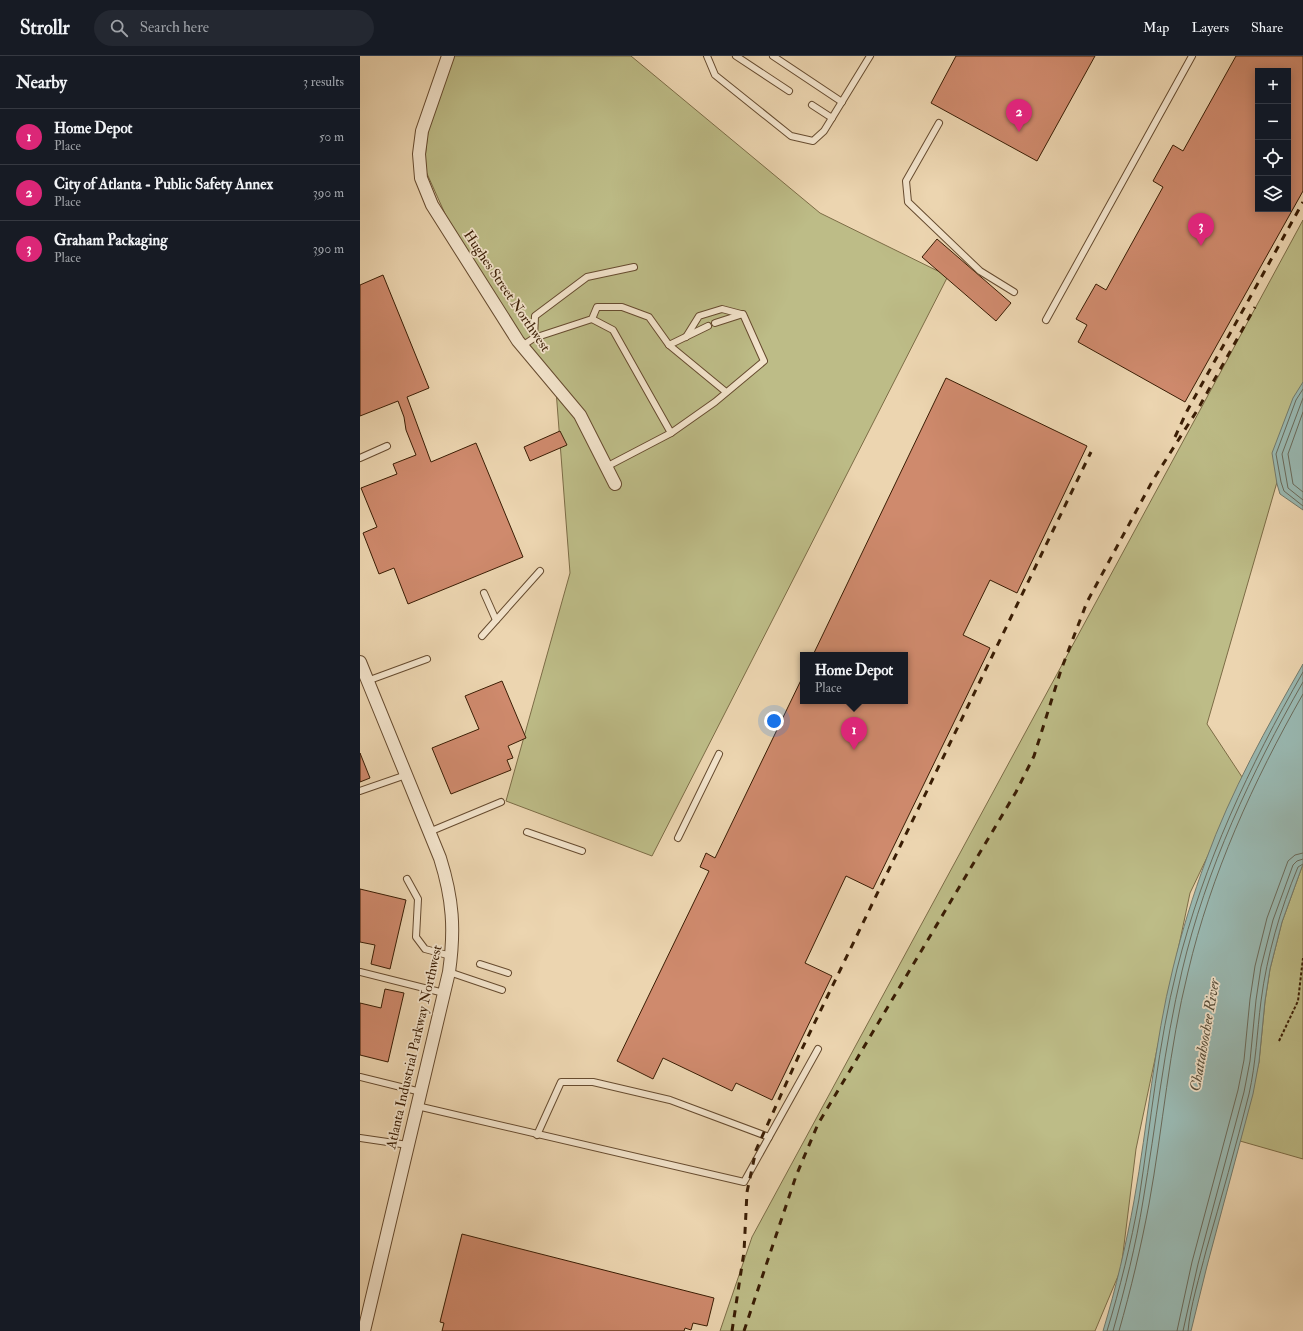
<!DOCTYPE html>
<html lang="en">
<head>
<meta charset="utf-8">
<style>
	body { margin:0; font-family:"IM FELL Double Pica",serif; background:#242831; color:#f1f3f6 }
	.controls { position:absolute; right:12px; top:12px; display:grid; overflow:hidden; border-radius:0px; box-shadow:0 2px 10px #0003 }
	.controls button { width:36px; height:36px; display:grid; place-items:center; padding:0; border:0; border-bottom:1px solid #363941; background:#171b24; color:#f1f3f6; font:20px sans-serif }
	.you { position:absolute; left:414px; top:665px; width:14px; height:14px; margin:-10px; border:3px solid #fff; border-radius:50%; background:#1a73e8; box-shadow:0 0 0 6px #1a73e833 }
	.badge { display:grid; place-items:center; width:26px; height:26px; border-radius:50%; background:#db2777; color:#fff; font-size:13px; font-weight:700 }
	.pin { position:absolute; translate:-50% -33px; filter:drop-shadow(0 1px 2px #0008) }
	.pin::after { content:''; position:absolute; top:21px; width:14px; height:12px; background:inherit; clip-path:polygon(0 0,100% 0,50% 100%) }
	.popup { position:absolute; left:440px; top:596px; width:108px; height:52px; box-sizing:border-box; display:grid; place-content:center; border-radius:0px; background:#171b24; filter:drop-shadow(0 1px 3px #0005); font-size:13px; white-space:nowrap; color:#9ea1a6 }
	.popup b { font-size:15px; color:#f1f3f6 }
	.popup::after { content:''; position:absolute; left:50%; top:100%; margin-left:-8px; border:8px solid transparent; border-top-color:#171b24 }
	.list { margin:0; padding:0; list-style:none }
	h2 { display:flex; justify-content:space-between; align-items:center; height:52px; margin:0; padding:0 16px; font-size:17px }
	h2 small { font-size:13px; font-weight:400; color:#9ea1a6 }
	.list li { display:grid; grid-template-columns:26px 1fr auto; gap:12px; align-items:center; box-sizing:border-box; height:56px; padding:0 16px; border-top:1px solid #363941 }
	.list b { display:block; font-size:15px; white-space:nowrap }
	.list p { margin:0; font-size:13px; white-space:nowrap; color:#9ea1a6 }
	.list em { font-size:13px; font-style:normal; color:#9ea1a6 }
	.icon { flex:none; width:22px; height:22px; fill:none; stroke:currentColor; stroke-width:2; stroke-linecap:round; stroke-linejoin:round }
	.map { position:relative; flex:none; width:943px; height:1275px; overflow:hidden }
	header { display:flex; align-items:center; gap:24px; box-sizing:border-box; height:56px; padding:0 20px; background:#171b24; border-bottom:1px solid #363941 }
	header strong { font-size:19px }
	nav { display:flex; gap:22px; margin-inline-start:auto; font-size:14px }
	.search { width:280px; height:36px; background:#242831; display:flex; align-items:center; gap:10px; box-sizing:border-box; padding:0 14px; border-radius:22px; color:#9ea1a6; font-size:15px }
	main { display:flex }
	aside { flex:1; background:#171b24 }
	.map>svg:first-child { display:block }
	.green { fill:#bdbc87; stroke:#7c6c46 }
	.water { fill:#99b8b1; stroke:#737a6c }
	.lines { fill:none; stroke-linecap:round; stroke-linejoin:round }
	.shore { stroke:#6a6a5a; stroke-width:1 }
	.building { fill:#cf8a6d; stroke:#3a1d04; fill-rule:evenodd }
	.service-casing { stroke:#664b2f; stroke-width:8 }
	.minor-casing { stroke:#664b2f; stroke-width:14 }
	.path { stroke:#3a1d04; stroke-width:2; stroke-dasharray:3 2; stroke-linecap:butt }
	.service { stroke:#f3e4cc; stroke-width:6 }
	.minor { stroke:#f3e4cc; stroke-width:12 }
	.rail { stroke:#3a1d04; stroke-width:3; stroke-dasharray:7 7; stroke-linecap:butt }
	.labels { text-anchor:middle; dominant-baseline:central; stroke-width:3.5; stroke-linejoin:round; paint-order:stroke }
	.street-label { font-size:14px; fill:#3a1d04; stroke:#f3e4cc }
	.water-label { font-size:15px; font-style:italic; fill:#564c38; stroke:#f3e4cc }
</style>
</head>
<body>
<header>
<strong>Strollr</strong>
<div class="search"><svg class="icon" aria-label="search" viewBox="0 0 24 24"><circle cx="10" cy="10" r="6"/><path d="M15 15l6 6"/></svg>Search here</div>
<nav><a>Map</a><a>Layers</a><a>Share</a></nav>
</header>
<main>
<aside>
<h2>Nearby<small>3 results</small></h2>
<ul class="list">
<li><span class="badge">1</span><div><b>Home Depot</b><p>Place</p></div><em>50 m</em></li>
<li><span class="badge">2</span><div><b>City of Atlanta - Public Safety Annex</b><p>Place</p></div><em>390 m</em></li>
<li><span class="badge">3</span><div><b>Graham Packaging</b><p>Place</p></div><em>390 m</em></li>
</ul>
</aside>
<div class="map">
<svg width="943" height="1275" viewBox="0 0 943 1275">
	<rect width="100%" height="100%" fill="#ecd5b0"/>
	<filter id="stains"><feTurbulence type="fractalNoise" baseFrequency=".005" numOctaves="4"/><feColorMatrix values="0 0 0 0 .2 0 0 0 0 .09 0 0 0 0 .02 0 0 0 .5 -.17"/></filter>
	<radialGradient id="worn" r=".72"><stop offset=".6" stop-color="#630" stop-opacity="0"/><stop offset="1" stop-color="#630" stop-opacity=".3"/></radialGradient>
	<g class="green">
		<polygon points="92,0 271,0 460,157 588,220 292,800 146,745 210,517 196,334 95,180 64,111 71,48"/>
		<polygon points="943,164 943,347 937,357 847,668 884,724 830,837 776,1093 761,1213 735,1275 360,1275 392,1181"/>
		<polygon points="943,808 943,1103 880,1085 899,1006 905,945 910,913 922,866"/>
	</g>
	<g class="water">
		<polygon points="943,326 943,454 920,438 917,428 912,397 933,342"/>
		<path d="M943 608V808L922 866 910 913 905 945 899 1006 893 1038 847 1210 831 1275H743C756 1232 766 1189 774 1145 788 1067 794 988 813 912 822 875 833 839 846 804 871 735 907 671 943 608Z"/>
	</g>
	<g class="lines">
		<g class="shore">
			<polyline points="943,333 936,344 916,398 921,426 924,435 943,450"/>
			<polyline points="943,342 922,398 928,432 943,444"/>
			<polyline points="943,356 928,398 933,428 943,436"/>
			<path d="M747 1275C760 1232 771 1188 779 1143 791 1066 798 988 817 913 844 806 889 711 943 616"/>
			<path d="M753 1275C765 1232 776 1189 783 1145 796 1069 804 991 822 915 846 813 891 717 943 626"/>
			<path d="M759 1275C771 1233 781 1191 789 1148 803 1071 809 992 828 916 851 818 893 726 943 638"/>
			<polyline points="817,1275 832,1206 878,1034 884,1004 890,943 895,910 907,862 928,805 935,799 943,797"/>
			<polyline points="823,1275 838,1208 884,1036 890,1005 896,944 901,911 913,864 933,809 937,805 943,803"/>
			<path d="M828 1275C830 1251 840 1219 846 1195 861 1143 876 1090 889 1038 896 1007 897 976 901 945 907 899 920 854 938 811L943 808"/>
		</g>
	</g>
	<g class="building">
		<polygon points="596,0 735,0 677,105 571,47"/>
		<path d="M876 0H943V135L825 346 718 286 727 269 716 263 736 228 746 234 803 131 793 125 813 89 823 95ZM898 15H928V153H898Z"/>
		<polygon points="577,183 651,247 636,265 562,201"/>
		<polygon points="23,219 69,332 47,341 71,406 116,387 163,501 48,548 34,512 19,518 3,477 17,471 1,432 37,418 33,408 56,399 46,374 44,361 38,345 0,360 0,229"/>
		<polygon points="586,322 727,390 657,537 630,524 603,579 630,592 513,833 486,820 445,907 472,920 412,1044 376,1027 372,1035 303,1002 293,1023 257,1005 349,815 340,811 346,797 355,802 443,620 443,645 545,645 545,599 453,599"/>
		<polygon points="200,375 207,389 170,405 164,391"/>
		<polygon points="142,625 166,682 148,690 153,702 147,704 151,714 91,738 72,692 119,673 105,640"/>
		<polygon points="0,697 10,722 0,726"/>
		<polygon points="0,833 46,844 30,913 11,908 15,889 0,886"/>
		<polygon points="25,933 44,937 28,1006 0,999 0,947 21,952"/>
		<polygon points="102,1178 354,1242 347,1270 333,1267 331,1274 325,1272 324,1275 82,1275 84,1267 80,1266"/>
	</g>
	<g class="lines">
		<g class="service-casing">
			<g id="service">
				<polyline points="347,0 355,19 431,80 453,85 464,75 510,0"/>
				<polyline points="376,0 429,35"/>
				<polyline points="413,0 482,46"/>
				<polyline points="452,49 472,62"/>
				<polyline points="579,67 546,125 548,146 620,215 654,236"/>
				<polyline points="232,263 253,274 311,377"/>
				<polyline points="686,264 832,0"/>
				<polyline points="326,281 339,260 362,253 381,258"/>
				<polyline points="174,282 175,260 227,221 274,211"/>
				<polyline points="309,289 366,336"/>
				<polyline points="162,290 174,282 232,263 237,251 262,251 289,261 309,289 348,270"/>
				<polyline points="0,402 27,390"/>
				<polyline points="246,411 311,377 355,346 404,305 383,258 355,267"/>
				<polyline points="124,537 136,564"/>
				<polyline points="122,580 180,515"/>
				<polyline points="7,625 67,603"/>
				<polyline points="0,735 46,719"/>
				<polyline points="69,776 141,746"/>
				<polyline points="167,776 222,795"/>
				<polyline points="318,782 359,698"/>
				<polyline points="47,823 58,843 56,881 65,893 91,900"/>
				<polyline points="120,908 148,917"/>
				<polyline points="0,916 84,937"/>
				<polyline points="89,916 142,934"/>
				<polyline points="0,1021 61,1036"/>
				<polyline points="57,1050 384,1126 458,993"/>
				<polyline points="177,1079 201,1026 233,1026 310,1044 409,1081"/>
				<polyline points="0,1082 48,1089"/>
			</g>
		</g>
		<g class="minor-casing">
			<g id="minor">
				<polyline points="88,0 62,75 59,98 61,122 72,149 158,285 220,359 255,428"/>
				<path d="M0 606 80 802C93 843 95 874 89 916L4 1275"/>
			</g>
		</g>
		<polyline class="path" points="919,985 938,945 943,902"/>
		<use href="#service" class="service"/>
		<use href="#minor" class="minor"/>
		<g class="rail">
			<polyline points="815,381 827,355 943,146"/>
			<polyline points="372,1275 384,1196 387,1136 396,1094 440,997 731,396"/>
			<polyline points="384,1275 436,1120 458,1068 656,736 674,700 701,614 727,546 793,424 838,353 895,251"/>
		</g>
	</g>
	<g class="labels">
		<g class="street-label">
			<text transform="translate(147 235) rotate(56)">Hughes Street Northwest</text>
			<text transform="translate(54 991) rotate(-77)">Atlanta Industrial Parkway Northwest</text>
		</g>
		<g class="water-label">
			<text transform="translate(845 979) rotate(-80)">Chattahoochee River</text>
		</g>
	</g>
	<rect width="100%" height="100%" filter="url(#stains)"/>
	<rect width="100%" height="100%" fill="url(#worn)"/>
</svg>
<div class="controls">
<button>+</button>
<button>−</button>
<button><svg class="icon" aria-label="locate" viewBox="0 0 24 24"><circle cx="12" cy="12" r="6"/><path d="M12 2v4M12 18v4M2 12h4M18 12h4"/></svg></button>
<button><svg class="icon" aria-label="layers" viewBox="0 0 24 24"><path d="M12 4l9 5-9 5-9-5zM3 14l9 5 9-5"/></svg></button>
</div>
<div class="you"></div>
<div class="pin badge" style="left:494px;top:694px">1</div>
<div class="popup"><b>Home Depot</b>Place</div>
<div class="pin badge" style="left:659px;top:76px">2</div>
<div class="pin badge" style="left:841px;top:190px">3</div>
</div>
</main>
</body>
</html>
